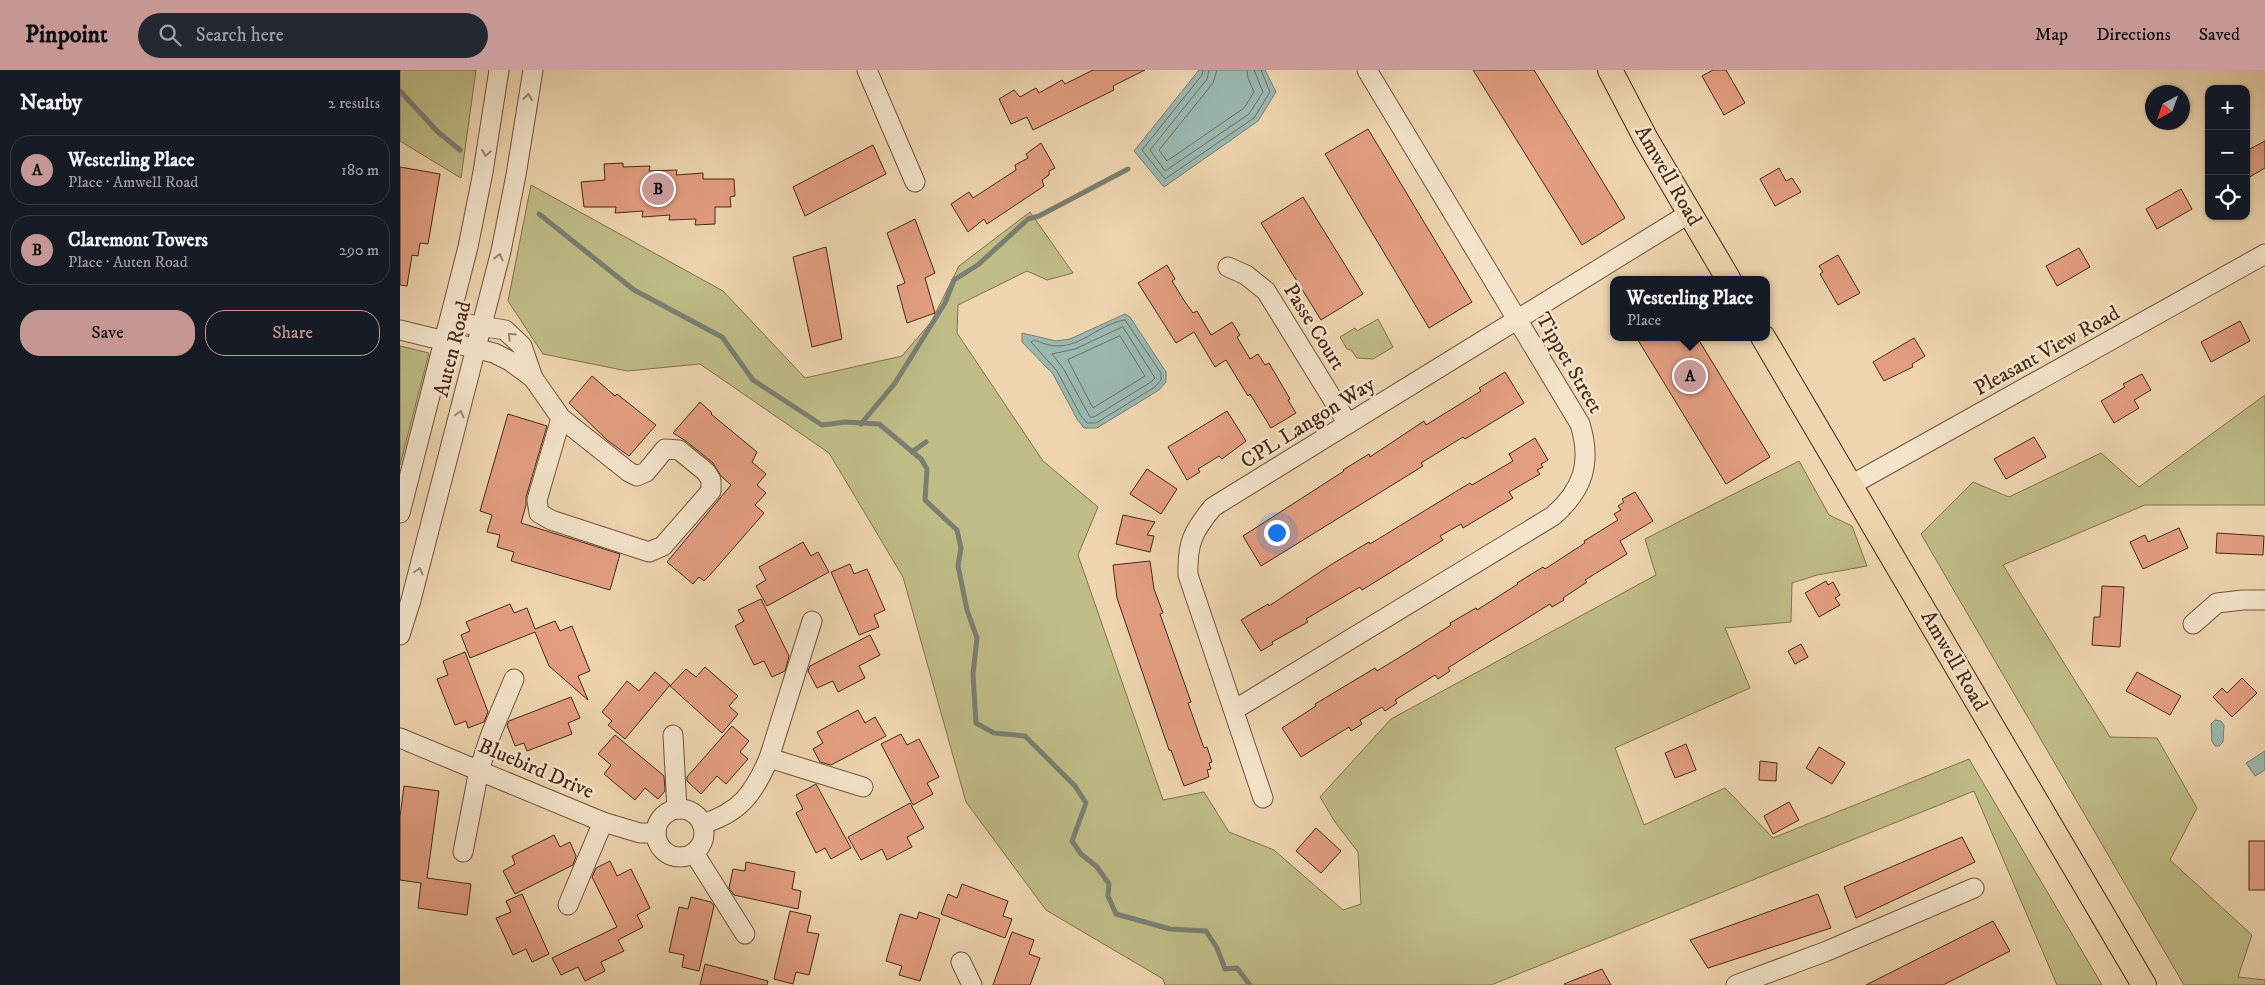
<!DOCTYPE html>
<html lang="en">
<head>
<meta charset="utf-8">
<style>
	body { margin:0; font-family:"IM FELL DW Pica",serif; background:#242831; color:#f1f3f6 }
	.controls { position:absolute; right:15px; top:15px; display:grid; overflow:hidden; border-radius:10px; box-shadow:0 1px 4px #0004 }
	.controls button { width:45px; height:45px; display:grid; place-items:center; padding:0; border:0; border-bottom:1px solid #363941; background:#171b24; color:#f1f3f6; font:25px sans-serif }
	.compass { position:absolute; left:1745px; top:15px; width:45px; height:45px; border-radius:50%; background:#171b24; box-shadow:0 1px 4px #0004; rotate:221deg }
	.you { position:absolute; left:876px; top:462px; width:18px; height:18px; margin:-12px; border:4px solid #fff; border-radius:50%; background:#1a73e8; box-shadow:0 0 0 8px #1a73e833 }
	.badge { display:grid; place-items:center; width:32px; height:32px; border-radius:50%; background:#c59692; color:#111; font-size:16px; font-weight:700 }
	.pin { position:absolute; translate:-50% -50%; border:2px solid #fff; box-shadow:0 1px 5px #0006 }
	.popup { position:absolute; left:1210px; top:206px; width:160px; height:65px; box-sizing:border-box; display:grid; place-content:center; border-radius:10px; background:#171b24; filter:drop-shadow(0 1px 4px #0005); font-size:16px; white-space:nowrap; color:#9ea1a6 }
	.popup b { font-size:19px; color:#f1f3f6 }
	.popup::after { content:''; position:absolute; left:50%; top:100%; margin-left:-10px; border:10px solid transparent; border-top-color:#171b24 }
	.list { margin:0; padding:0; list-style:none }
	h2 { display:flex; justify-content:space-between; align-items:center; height:65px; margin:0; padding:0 20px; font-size:21px }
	h2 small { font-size:16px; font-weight:400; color:#9ea1a6 }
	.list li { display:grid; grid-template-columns:32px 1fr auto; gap:15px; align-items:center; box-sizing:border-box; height:70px; margin:0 10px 10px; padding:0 10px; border:1px solid #363941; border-radius:20px }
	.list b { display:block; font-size:19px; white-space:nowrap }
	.list p { margin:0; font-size:16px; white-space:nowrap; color:#9ea1a6 }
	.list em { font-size:16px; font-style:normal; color:#9ea1a6 }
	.actions { display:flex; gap:10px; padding:15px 20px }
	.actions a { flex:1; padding:11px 0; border:1px solid #c59692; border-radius:20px; text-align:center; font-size:18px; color:#c59692 }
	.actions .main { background:#c59692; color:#111 }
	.icon { flex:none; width:28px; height:28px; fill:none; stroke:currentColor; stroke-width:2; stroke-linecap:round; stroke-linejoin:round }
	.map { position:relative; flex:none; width:1865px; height:915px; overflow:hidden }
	header { display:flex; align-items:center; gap:30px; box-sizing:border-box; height:70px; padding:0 25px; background:#c59692; color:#111 }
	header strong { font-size:24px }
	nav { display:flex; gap:28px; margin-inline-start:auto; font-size:18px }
	.search { width:350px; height:45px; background:#242831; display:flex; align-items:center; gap:12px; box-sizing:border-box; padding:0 18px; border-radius:28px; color:#9ea1a6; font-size:19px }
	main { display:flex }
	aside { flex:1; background:#171b24 }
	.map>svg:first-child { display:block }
	.green { fill:#bfbc86; stroke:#84724f }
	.water { fill:#9ab8b0; stroke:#7a7f73 }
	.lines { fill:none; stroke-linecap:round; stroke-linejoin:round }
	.shore { stroke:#727064; stroke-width:1 }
	.stream { stroke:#7a7f73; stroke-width:5 }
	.building { fill:#e39e81; stroke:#492918 }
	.minor-casing { stroke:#72543e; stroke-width:21 }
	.major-casing { stroke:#492918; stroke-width:26 }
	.minor { stroke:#f4e4cb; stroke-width:19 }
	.major { stroke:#eed5af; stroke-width:24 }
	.oneway { stroke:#9e8672 }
	.labels { text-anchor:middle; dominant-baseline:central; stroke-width:5; stroke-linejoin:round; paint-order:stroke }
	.street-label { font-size:21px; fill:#492918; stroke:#f4e4cb }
</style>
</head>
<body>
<header>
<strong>Pinpoint</strong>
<div class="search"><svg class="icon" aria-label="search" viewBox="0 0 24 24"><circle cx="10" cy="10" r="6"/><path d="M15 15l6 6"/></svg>Search here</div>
<nav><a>Map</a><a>Directions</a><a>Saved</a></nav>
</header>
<main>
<aside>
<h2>Nearby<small>2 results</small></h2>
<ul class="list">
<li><span class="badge">A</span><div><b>Westerling Place</b><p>Place · Amwell Road</p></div><em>180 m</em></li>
<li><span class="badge">B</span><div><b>Claremont Towers</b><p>Place · Auten Road</p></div><em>290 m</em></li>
</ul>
<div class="actions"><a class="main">Save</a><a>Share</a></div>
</aside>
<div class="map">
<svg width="1865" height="915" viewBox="0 0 1865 915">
	<rect width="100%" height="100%" fill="#eed5af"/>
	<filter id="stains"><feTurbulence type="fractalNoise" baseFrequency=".004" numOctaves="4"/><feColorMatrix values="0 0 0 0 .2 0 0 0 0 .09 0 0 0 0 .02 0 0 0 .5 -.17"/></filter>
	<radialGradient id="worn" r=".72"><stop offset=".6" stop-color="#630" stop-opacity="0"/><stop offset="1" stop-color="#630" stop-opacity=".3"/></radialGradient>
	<g class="green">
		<polygon points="0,0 76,0 61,108 0,71"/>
		<polygon points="131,115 323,221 405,308 502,286 531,252 559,196 630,142 673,203 647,210 627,201 558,235 557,263 643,391 698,437 678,485 763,730 804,722 829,762 874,780 943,840 961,834 958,782 935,752 920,727 991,649 1256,505 1245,469 1399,391 1429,445 1452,456 1467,496 1417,505 1392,513 1391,552 1325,558 1350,618 1215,678 1244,755 1325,718 1373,768 1569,689 1702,915 1657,915 1574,721 1091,915 765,915 763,909 646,840 566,732 503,507 429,383 300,294 227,301 143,284 108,231"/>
		<polygon points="978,249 993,277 973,289 957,288 951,280 947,279 940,267 955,258 957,261"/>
		<polygon points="0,276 29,283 0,395"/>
		<polygon points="1865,325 1865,435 1745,435 1603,495 1710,667 1757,668 1797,738 1770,790 1852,865 1838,907 1865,910 1865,915 1784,915 1521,464 1573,412 1609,427 1701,383 1739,417"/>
	</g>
	<g class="water">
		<polygon points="799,0 865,0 876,22 858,51 764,117 734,81"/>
		<polygon points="725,244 730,247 766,302 766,312 759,320 697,358 684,358 677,349 653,304 622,272 622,263 656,271 670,269"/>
		<polygon points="1815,650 1821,651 1824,655 1823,672 1819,676 1815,676 1812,671 1811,654"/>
		<polygon points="1865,681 1865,700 1855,706 1846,693"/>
	</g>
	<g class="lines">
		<g class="shore">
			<polyline points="803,0 802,5 742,80 765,109 854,48 870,22 861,0"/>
			<polyline points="809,0 807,9 750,80 765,101 849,44 863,22 854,0"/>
			<polyline points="817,0 813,13 759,80 767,91 844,38 854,22 848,8 847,0"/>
			<path d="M725 250 761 303V310L755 317 696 353H687L681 346 657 301 631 272 634 270C641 272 649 276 656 276 682 277 701 253 725 250Z"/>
			<polygon points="723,257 755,308 751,312 694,347 690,347 663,298 652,284 675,279"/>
			<polygon points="720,266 745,306 693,338 668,290"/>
		</g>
		<g class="stream">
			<polyline points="0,21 38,62 60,80"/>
			<polyline points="139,144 234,220 322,267 353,310 422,355 445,352 479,354 521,389 527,399 525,430 557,460 561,478 558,496 567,540 577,568 573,604 576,653 594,663 625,666 675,716 686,733 672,771 681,784 697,797 709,814 708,826 716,844 770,859 806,861 817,878 825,899 837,898 850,915"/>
			<polyline points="461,354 495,313 545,233 554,210 579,194 628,149 639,146 728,99"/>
			<polyline points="512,382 526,372"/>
		</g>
	</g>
	<g class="building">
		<polygon points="693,0 745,0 713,16 714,20 633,60 627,47 611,54 599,29 614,20 620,27 636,18 639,23 662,10 665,14"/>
		<polygon points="1073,0 1134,0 1225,148 1182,175"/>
		<polygon points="1313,0 1326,0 1345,33 1324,45 1302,6"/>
		<polygon points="968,59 1072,232 1029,258 925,84"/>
		<polygon points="1865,71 1865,98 1846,109 1846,81"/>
		<polygon points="641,73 655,98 649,101 649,105 642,110 644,116 587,154 584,149 568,162 551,134 569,122 573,128 616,100 615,95 628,88 626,84"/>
		<polygon points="473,75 486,104 405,146 393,117"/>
		<polygon points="223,93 223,97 250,96 249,101 277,100 276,105 303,103 303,109 334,109 335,126 330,127 331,137 315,137 315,154 295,155 296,149 269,150 270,145 242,147 243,141 215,143 216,137 184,137 181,112 205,110 204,94"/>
		<polygon points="0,97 40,104 28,174 20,173 18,186 12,185 7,216 0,215"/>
		<polygon points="1379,98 1386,111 1392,108 1401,122 1375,136 1360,109"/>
		<polygon points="1781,119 1792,139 1757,159 1746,139"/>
		<polygon points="903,127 963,224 921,250 861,153"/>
		<polygon points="515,149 535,203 525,208 535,243 507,253 497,216 505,213 487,163"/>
		<polygon points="426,177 442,269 412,277 393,187"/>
		<polygon points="1679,178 1690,197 1657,216 1646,196"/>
		<polygon points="1438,185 1460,223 1438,235 1420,204 1423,202 1419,196"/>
		<polygon points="767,195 775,209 772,211 785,232 793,243 797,241 811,265 832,252 840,265 837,267 850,289 858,284 865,295 869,293 890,329 888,330 896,343 871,358 850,324 848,326 826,290 815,297 794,262 776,273 738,213"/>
		<polygon points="1840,251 1850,271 1811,292 1801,272"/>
		<polygon points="1236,267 1297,267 1370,387 1326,414"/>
		<polygon points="1514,268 1525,286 1512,294 1513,297 1484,311 1473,292"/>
		<polygon points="1105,302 1124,333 1065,369 1063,367 1021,393 1023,396 861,496 843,466 944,401 943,400 969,384 970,387 1024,351 1026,355 1081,321 1079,318"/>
		<polygon points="1742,304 1751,320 1734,330 1739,338 1714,353 1701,331 1725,317 1723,314"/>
		<polygon points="192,306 215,326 217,324 256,355 229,386 207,370 169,333"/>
		<polygon points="300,332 312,343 311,344 357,382 352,392 366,404 357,415 366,423 355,435 364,443 310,505 304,511 299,507 293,514 267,492 331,415 321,406 313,393 286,371 273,363"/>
		<polygon points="827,341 846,371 822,389 819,386 798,399 800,402 787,410 768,377"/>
		<polygon points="108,344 147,356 126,427 126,435 121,453 220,484 210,520 111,491 114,482 97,477 100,465 87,462 92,445 80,441"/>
		<polygon points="1634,367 1646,387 1606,409 1594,389"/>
		<polygon points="1135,368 1148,390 1141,394 1143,397 1137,400 1140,404 1109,422 1113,428 1063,458 1061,454 1040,466 1043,470 962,520 960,517 906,549 908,552 872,572 873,574 861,581 841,550 868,534 869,536 932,494 969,472 970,474 1070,413 1072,415 1113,391 1109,384"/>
		<polygon points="747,399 777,419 761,444 730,424"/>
		<polygon points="1235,422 1253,451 1220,471 1227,484 1185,510 1187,512 1163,528 1164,530 1152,537 1150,534 1062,589 1048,598 1050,601 1038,609 1035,605 995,630 997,633 985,641 982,637 960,650 962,654 951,661 949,657 901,687 882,658 916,636 915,634 975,598 977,601 1010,581 1051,555 1050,553 1076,538 1077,540 1118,514 1117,513 1143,497 1145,499 1185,473 1184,471 1218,450 1214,444 1221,440 1218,436 1224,432 1222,429"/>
		<polygon points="723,445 755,452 747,465 754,466 750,482 716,474"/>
		<polygon points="1779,458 1788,478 1743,499 1730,472 1745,465 1748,472"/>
		<polygon points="1817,463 1864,466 1863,485 1816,483"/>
		<polygon points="403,472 411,486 418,482 429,502 367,536 356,516 366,510 359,497"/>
		<polygon points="750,491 754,519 763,543 760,544 791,632 788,633 804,678 807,677 812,692 809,693 811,699 807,700 809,707 784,716 771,680 769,680 717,528 713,495"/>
		<polygon points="450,494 454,504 467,499 485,540 474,545 479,557 459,565 431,502"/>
		<polygon points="1426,511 1428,515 1433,512 1440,525 1435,528 1440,535 1419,547 1405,523"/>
		<polygon points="1702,516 1724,517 1720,577 1692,575 1694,547 1700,547"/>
		<polygon points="361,529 389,586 385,601 372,607 364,591 354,595 335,556 344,551 338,540"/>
		<polygon points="110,534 114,543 127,538 135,559 155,551 160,561 172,556 190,601 178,606 188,630 149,596 135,562 70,588 61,565 70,561 66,552"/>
		<polygon points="470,565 480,585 459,596 465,608 438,622 433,611 417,618 408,601 410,596"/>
		<polygon points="1401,574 1408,587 1395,594 1388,581"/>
		<polygon points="65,582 88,642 84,652 68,658 66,651 55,655 37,609 48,605 43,591"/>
		<polygon points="305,597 338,626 329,636 338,644 322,663 270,616 286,599 296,607"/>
		<polygon points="255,602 270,615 225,669 208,655 212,651 202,642 227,611 239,621"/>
		<polygon points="1737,602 1781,626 1770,645 1726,621"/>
		<polygon points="1842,608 1857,623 1832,647 1813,627 1822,618 1827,623"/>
		<polygon points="171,627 180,648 168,653 172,664 127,681 124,673 115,676 107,655 109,651"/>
		<polygon points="458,640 465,653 475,647 486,666 431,695 420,692 413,679 423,673 417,662"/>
		<polygon points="332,656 349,671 340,682 348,689 326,714 317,706 301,724 287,711 287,707"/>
		<polygon points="501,664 507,675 519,669 539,707 527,713 533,724 513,735 481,674"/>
		<polygon points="215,665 264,706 265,721 258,729 245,718 235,730 204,704 211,695 198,684"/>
		<polygon points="1286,674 1296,700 1275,708 1265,683"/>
		<polygon points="1419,677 1445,693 1432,714 1406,698"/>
		<polygon points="1360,691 1377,693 1376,711 1359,710"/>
		<polygon points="416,714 451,778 431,789 425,778 416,783 396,743 403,739 396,725"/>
		<polygon points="4,716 39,721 27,808 71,814 67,845 18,838 21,813 0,810 0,747"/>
		<polygon points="1389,732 1399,750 1373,764 1364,746"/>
		<polygon points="510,733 524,758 507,767 512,777 487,790 482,779 461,790 448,767"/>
		<polygon points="916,758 941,781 921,803 896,781"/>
		<polygon points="154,765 160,777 170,772 176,786 173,795 115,824 103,801 115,794 112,786"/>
		<polygon points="1562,767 1575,792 1456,848 1444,817"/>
		<rect x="1849" y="771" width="16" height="49"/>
		<polygon points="210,791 217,806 231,799 250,838 237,845 243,857 218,870 224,881 201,892 205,901 185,911 178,897 161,905 152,888 217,857 192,807 196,798"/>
		<polygon points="346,792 395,802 392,819 401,821 398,839 334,825 329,818 333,799 345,801"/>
		<polygon points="562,814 608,831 603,846 612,849 605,868 541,844 548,824 557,828"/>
		<polygon points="122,824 149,884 132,892 126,879 113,885 96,848 111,842 106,831"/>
		<polygon points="1418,824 1431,858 1308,898 1290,870"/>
		<polygon points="291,827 311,832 314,836 299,901 282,897 284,885 269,882 279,837 288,839"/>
		<polygon points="390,841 411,846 407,862 419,864 409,905 396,902 393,914 374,909"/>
		<polygon points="519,842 540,849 520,911 499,905 502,896 486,891 500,844 517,849"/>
		<polygon points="1593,851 1610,881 1543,915 1466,915"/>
		<polygon points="612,862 634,870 629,884 640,888 630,915 593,915"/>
		<polygon points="305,894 368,911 367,915 300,915"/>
		<polygon points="1202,899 1211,915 1165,915 1164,914"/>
	</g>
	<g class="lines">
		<g class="minor-casing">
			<g id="minor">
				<polyline points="467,0 515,112"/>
				<polyline points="828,197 846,205 866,221 948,354"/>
				<polyline points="50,251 105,260 122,276 133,308 161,348 229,402 237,406 246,402 265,379 279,380 306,402 311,410 311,421 263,476 249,482 151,450 139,443 137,430 161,348"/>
				<polyline points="0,260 94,283 110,291 133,308"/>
				<polyline points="1451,415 1865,184"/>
				<polyline points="0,443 68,177 83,102 99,0"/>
				<polyline points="1793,554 1817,533 1843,530 1865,530"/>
				<polyline points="0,565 11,530 101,181 116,105 133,0"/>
				<path d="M834 640 1153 446C1183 420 1192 393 1180 354L967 0"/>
				<polyline points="273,665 277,739"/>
				<polyline points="0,668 203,752 240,763 256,763"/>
				<polyline points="369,688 463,717"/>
				<path d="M863 728 788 505C787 473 793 461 813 437L1290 143"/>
				<circle cx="280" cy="763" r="24"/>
				<path d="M302 754C340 743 354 723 369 688L412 551"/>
				<polyline points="63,782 79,700 91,664 114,609"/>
				<polyline points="294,783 345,864"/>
				<polyline points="168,835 203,752"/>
				<polyline points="561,892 572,915"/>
				<polyline points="1336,915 1427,881 1574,818"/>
			</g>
		</g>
		<g class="major-casing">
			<g id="major">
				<polyline points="1210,0 1246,69 1329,210"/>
				<polyline points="1363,267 1744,915"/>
			</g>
		</g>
		<use href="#minor" class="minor"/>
		<use href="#major" class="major"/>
	</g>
	<defs><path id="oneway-chevron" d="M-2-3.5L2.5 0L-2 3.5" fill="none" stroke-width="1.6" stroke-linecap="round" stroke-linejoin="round" transform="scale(1.25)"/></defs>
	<g class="oneway">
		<use href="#oneway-chevron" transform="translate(128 27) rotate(-81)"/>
		<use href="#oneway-chevron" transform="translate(86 83) rotate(99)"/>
		<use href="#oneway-chevron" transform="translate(99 187) rotate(-77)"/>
		<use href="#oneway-chevron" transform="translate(111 266) rotate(-136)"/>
		<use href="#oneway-chevron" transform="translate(60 344) rotate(-75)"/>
		<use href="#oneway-chevron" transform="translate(19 501) rotate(-75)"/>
	</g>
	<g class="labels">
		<g class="street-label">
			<text transform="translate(1268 106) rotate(60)">Amwell Road</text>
			<text transform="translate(914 257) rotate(58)">Passe Court</text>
			<text transform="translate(53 279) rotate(-76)">Auten Road</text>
			<text transform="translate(1647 281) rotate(-29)">Pleasant View Road</text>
			<text transform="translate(1169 293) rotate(60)">Tippet Street</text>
			<text transform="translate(908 353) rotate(-32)">CPL Langon Way</text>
			<text transform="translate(1554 591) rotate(60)">Amwell Road</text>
			<text transform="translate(136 699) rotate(23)">Bluebird Drive</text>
		</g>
	</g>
	<rect width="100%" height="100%" filter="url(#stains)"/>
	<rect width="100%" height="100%" fill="url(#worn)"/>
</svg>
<div class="controls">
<button>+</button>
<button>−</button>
<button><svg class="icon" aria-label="locate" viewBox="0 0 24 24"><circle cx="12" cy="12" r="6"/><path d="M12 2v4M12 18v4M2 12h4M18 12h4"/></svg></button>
</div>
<svg class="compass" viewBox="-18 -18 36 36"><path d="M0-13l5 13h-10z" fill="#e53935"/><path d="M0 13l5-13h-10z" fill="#9ea1a6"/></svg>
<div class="you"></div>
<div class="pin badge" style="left:1290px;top:306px">A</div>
<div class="popup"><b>Westerling Place</b>Place</div>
<div class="pin badge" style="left:258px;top:119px">B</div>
</div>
</main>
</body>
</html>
